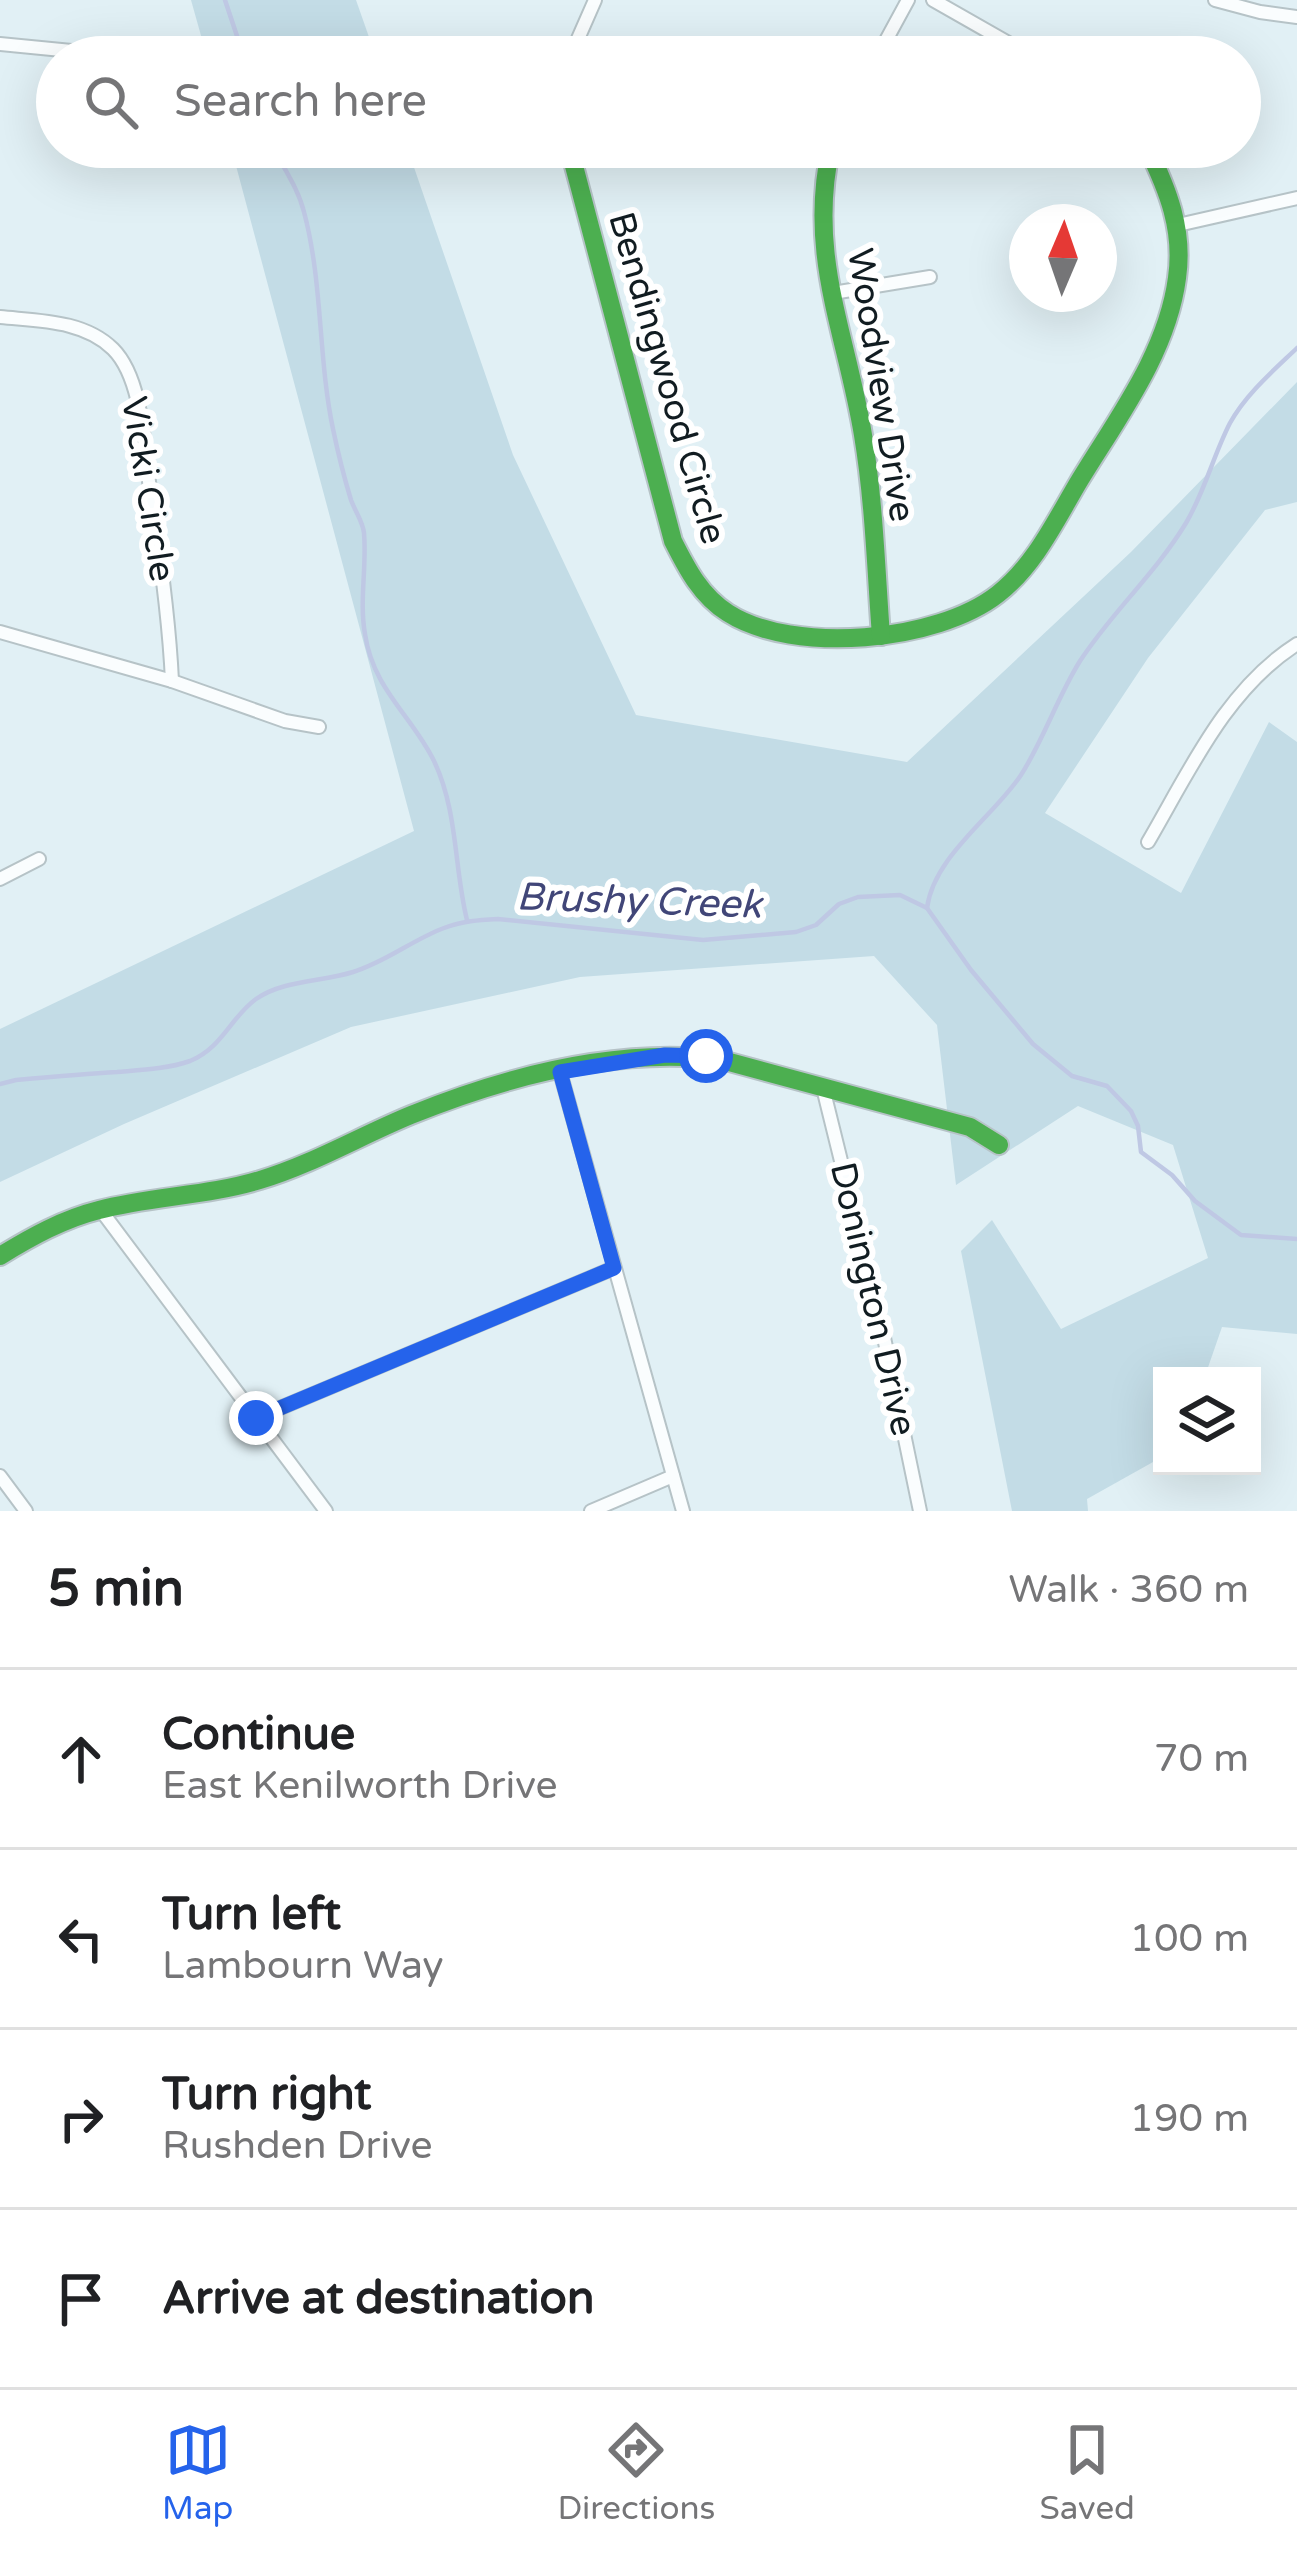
<!DOCTYPE html>
<html lang="en">
<head>
<meta charset="utf-8">
<style>
	body { margin:0; font-family:"Varela Round",sans-serif; background:#f6f6f6; color:#202124 }
	.controls { position:absolute; right:36px; bottom:36px; display:grid; overflow:hidden; border-radius:0px; box-shadow:0 12px 48px #0002 }
	.controls button { width:108px; height:108px; display:grid; place-items:center; padding:0; border:0; border-bottom:3px solid #e0e0e0; background:#fff; color:#202124; font:60px sans-serif }
	.compass { position:absolute; left:1009px; top:204px; width:108px; height:108px; border-radius:50%; background:#fff; box-shadow:0 12px 48px #0002; rotate:2deg }
	.stop { position:absolute; width:36px; height:36px; margin:-27px; border:9px solid #2563eb; border-radius:50%; background:#fff }
	.stop.end { background:#2563eb; border-color:#fff; box-shadow:0 3px 12px #0008 }
	.list { margin:0; padding:0; list-style:none }
	h2 { display:flex; justify-content:space-between; align-items:center; height:156px; margin:0; padding:0 48px; font-size:51px }
	h2 small { font-size:39px; font-weight:400; color:#757577 }
	.list li { display:grid; grid-template-columns:78px 1fr auto; gap:36px; align-items:center; box-sizing:border-box; height:180px; padding:0 48px; border-top:3px solid #e0e0e0 }
	.list b { display:block; font-size:45px; white-space:nowrap }
	.list p { margin:0; font-size:39px; white-space:nowrap; color:#757577 }
	.list em { font-size:39px; font-style:normal; color:#757577 }
	.icon { flex:none; width:66px; height:66px; fill:none; stroke:currentColor; stroke-width:2; stroke-linecap:round; stroke-linejoin:round }
	.map { position:relative; flex:none; width:1297px; height:1511px; overflow:hidden }
	.search { position:absolute; background:#fff; box-shadow:0 12px 48px #0002; left:36px; right:36px; top:36px; height:132px; display:flex; align-items:center; gap:30px; box-sizing:border-box; padding:0 42px; border-radius:66px; color:#757577; font-size:45px }
	.sheet { height:876px; background:#fff }
	nav { display:flex; justify-content:space-around; align-items:center; box-sizing:border-box; height:168px; border-top:3px solid #e0e0e0; background:#fff; font-size:33px; color:#757577 }
	nav a { display:grid; justify-items:center; gap:6px }
	nav .on { color:#2563eb }
	.map>svg:first-child { display:block }
	.green { fill:#c3dce6 }
	.lines { fill:none; stroke-linecap:round; stroke-linejoin:round }
	.stream { stroke:#bfc8e4; stroke-width:4.5 }
	.street-casing { stroke:#b6c3c7; stroke-width:16 }
	.fast-casing { stroke:#b6c3c7; stroke-width:22 }
	.street { stroke:#fafdfe; stroke-width:12 }
	.fast { stroke:#4caf50; stroke-width:18 }
	.route { stroke:#2563eb; stroke-width:15 }
	.labels { text-anchor:middle; dominant-baseline:central; stroke-width:12; stroke-linejoin:round; paint-order:stroke }
	.street-label { font-size:36px; fill:#111c21; stroke:#fff }
	.water-label { font-size:39px; font-style:italic; fill:#414678; stroke:#fff }
</style>
</head>
<body>
<div class="map">
<svg width="1297" height="1511" viewBox="0 0 1297 1511">
	<rect width="100%" height="100%" fill="#e1f0f5"/>
	<g class="green">
		<polygon points="191,0 356,0 376,57 207,57"/>
		<polygon points="231,147 407,147 513,455 636,715 907,762 1131,552 1297,382 1297,502 1265,510 1148,658 1045,813 1181,893 1269,722 1297,742 1297,1334 1222,1327 1205,1376 1162,1376 1162,1457 1087,1499 1088,1511 1012,1511 961,1251 992,1220 1061,1329 1208,1258 1173,1145 1078,1106 956,1185 937,1025 874,956 580,977 351,1027 124,1124 0,1182 0,1029 414,831"/>
	</g>
	<g class="lines">
		<g class="stream">
			<polyline points="225,0 244,57"/>
			<path d="M273 147C284 169 298 188 304 212 323 283 318 358 333 429 338 453 344 477 351 500 355 511 363 522 364 533 367 566 359 601 365 634 373 689 412 716 434 761 458 811 454 868 467 920"/>
			<path d="M927 908C934 856 993 817 1021 775 1044 739 1057 698 1080 661 1112 612 1155 574 1186 523 1205 491 1213 456 1230 423 1246 394 1273 371 1297 348"/>
			<path d="M0 1084 16 1080C50 1077 84 1074 117 1072 141 1070 167 1069 190 1061 223 1047 230 1018 256 999 283 980 322 982 353 972 386 962 412 940 444 928 462 921 479 920 498 919L703 940 796 932 816 925 839 904 858 897 900 895 927 908 971 970 1033 1044 1072 1076 1107 1086 1131 1111 1138 1126 1141 1152 1172 1175 1195 1201 1241 1235 1297 1239"/>
		</g>
		<g class="street-casing">
			<g id="street">
				<polyline points="933,0 1033,57"/>
				<polyline points="1215,0 1260,12 1297,17"/>
				<polyline points="0,44 133,57"/>
				<polyline points="570,57 595,0"/>
				<polyline points="877,57 908,0"/>
				<polyline points="1178,225 1297,198"/>
				<polyline points="833,293 930,277"/>
				<path d="M0 317C38 321 84 320 113 349 143 379 144 448 150 489 160 553 169 616 172 681"/>
				<polyline points="0,632 172,681 285,721 319,727"/>
				<path d="M1148 842C1189 772 1226 689 1297 644"/>
				<polyline points="0,879 39,859"/>
				<polyline points="560,1072 683,1511"/>
				<polyline points="823,1088 881,1323 920,1511"/>
				<polyline points="100,1209 326,1511"/>
				<polyline points="256,1418 614,1268"/>
				<polyline points="0,1476 26,1511"/>
				<polyline points="591,1511 673,1476"/>
			</g>
		</g>
		<g class="fast-casing">
			<g id="fast">
				<path d="M569 147 673 541C687 569 701 596 728 613 794 655 937 642 998 594 1034 566 1055 522 1078 483 1116 420 1167 354 1177 278 1184 230 1168 190 1147 147"/>
				<path d="M831 147C807 254 846 332 863 435 874 501 876 569 881 636"/>
				<path d="M0 1256C31 1237 63 1219 99 1210 152 1196 208 1196 260 1180 313 1164 360 1136 411 1115 507 1076 618 1047 722 1060L970 1127 999 1145"/>
			</g>
		</g>
		<use href="#street" class="street"/>
		<use href="#fast" class="fast"/>
	</g>
	<g class="lines">
		<polyline class="route" points="256,1418 614,1268 560,1072 665,1055 706,1056"/>
	</g>
	<g class="labels">
		<g class="street-label">
			<text transform="translate(667 378) rotate(74)">Bendingwood Circle</text>
			<text transform="translate(881 385) rotate(81)">Woodview Drive</text>
			<text transform="translate(148 489) rotate(81)">Vicki Circle</text>
			<text transform="translate(873 1299) rotate(77)">Donington Drive</text>
		</g>
		<g class="water-label">
			<text transform="translate(639 901) rotate(2)">Brushy Creek</text>
		</g>
	</g>
</svg>
<div class="controls">
<button><svg class="icon" aria-label="layers" viewBox="0 0 24 24"><path d="M12 4l9 5-9 5-9-5zM3 14l9 5 9-5"/></svg></button>
</div>
<svg class="compass" viewBox="-18 -18 36 36"><path d="M0-13l5 13h-10z" fill="#e53935"/><path d="M0 13l5-13h-10z" fill="#757577"/></svg>
<div class="stop" style="left:706px;top:1056px"></div>
<div class="stop end" style="left:256px;top:1418px"></div>
<div class="search"><svg class="icon" aria-label="search" viewBox="0 0 24 24"><circle cx="10" cy="10" r="6"/><path d="M15 15l6 6"/></svg>Search here</div>
</div>
<section class="sheet">
<h2>5 min<small>Walk · 360 m</small></h2>
<ul class="list">
<li><svg class="icon" aria-label="ahead" viewBox="0 0 24 24"><path d="M12 20V5M6 11l6-6 6 6"/></svg><div><b>Continue</b><p>East Kenilworth Drive</p></div><em>70 m</em></li>
<li><svg class="icon" aria-label="left" viewBox="0 0 24 24"><path d="M17 20v-9H6M10 6l-5 5 5 5"/></svg><div><b>Turn left</b><p>Lambourn Way</p></div><em>100 m</em></li>
<li><svg class="icon" aria-label="right" viewBox="0 0 24 24"><path d="M7 20v-9h11M14 6l5 5-5 5"/></svg><div><b>Turn right</b><p>Rushden Drive</p></div><em>190 m</em></li>
<li><svg class="icon" aria-label="arrive" viewBox="0 0 24 24"><path d="M6 21V4h12l-3 4 3 4H6"/></svg><div><b>Arrive at destination</b></div></li>
</ul>
</section>
<nav>
<a class="on"><svg class="icon" aria-label="map" viewBox="0 0 24 24"><path d="M3 6l6-2 6 2 6-2v14l-6 2-6-2-6 2zM9 4v14M15 6v14"/></svg>Map</a>
<a><svg class="icon" aria-label="directions" viewBox="0 0 24 24"><path d="M12 3l9 9-9 9-9-9zM9 14v-3h6M13 9l2 2-2 2"/></svg>Directions</a>
<a><svg class="icon" aria-label="saved" viewBox="0 0 24 24"><path d="M7 4h10v16l-5-4-5 4z"/></svg>Saved</a>
</nav>
</body>
</html>
